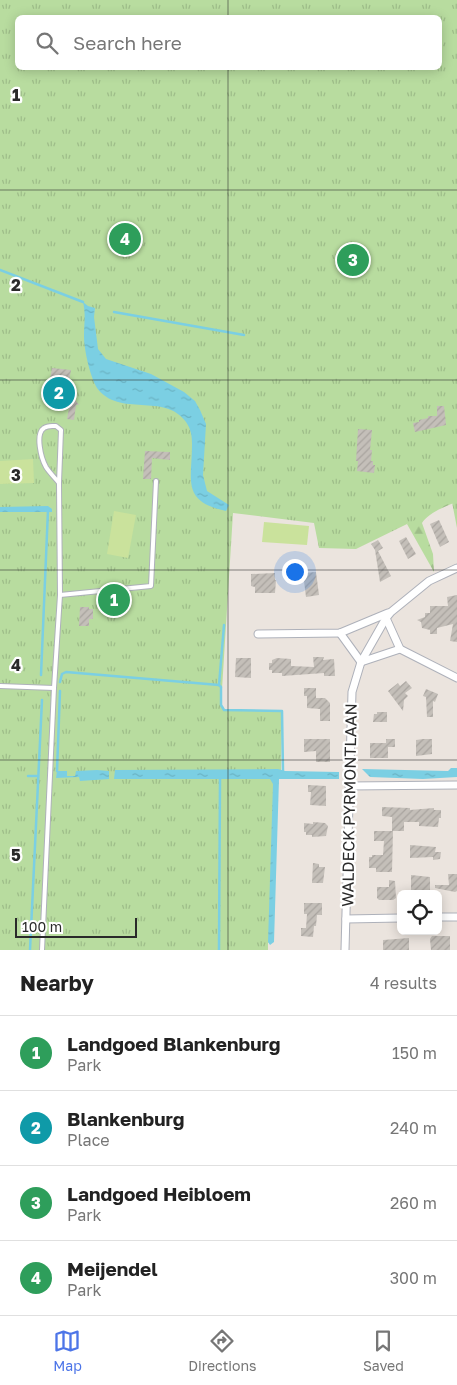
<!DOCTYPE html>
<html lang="en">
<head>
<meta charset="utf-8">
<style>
	body { margin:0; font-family:"Golos Text",sans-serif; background:#f2f2f2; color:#222 }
	.controls { position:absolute; right:15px; bottom:15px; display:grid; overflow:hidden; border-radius:8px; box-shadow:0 2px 12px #0003 }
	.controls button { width:45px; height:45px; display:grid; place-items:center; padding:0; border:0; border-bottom:1px solid #e0e0e0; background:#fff; color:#222; font:25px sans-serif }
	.scale { position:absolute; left:15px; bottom:12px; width:122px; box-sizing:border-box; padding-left:5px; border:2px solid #2a2a2a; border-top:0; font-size:14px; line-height:18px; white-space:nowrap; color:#2a2a2a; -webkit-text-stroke:4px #fff; paint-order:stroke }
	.you { position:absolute; left:294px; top:571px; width:18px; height:18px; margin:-12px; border:4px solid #fff; border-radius:50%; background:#1a73e8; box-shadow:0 0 0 8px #1a73e833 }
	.badge { display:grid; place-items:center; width:32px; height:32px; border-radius:50%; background:#4d75e8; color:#fff; font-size:16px; font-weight:700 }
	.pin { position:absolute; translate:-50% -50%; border:2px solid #fff; box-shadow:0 1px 5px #0006 }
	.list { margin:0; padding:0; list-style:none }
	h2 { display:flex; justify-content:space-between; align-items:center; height:65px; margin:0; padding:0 20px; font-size:21px }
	h2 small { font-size:16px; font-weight:400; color:#767676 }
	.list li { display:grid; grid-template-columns:32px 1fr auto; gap:15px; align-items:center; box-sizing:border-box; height:75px; padding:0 20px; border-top:1px solid #e0e0e0 }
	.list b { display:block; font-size:19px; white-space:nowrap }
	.list p { margin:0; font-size:16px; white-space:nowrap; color:#767676 }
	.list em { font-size:16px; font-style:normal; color:#767676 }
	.icon { flex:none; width:28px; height:28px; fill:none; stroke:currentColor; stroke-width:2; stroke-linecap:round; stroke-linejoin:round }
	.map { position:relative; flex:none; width:457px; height:950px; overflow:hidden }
	.search { position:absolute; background:#fff; box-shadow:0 2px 12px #0003; left:15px; right:15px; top:15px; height:55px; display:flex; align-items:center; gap:12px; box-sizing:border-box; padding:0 18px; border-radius:8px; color:#767676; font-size:19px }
	.sheet { height:365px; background:#fff }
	nav { display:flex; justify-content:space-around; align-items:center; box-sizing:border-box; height:70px; border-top:1px solid #e0e0e0; background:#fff; font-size:14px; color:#767676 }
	nav a { display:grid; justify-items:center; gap:2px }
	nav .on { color:#4d75e8 }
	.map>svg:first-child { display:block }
	.forest { fill:url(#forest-firs) }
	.park { fill:url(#park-tufts); fill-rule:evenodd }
	.pitch { fill:#cae29c }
	.water { fill:url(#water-ripples) }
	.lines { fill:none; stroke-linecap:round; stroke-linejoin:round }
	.stream { stroke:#7bcfe3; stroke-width:2.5 }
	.building { fill:url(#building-hatch) }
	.lane-casing { stroke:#aeb1ba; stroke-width:6 }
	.street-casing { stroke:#aeb1ba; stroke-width:9 }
	.lane { stroke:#fff; stroke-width:4 }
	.street { stroke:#fff; stroke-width:7 }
	.grid { fill:none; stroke:#2a2a2a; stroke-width:1; stroke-opacity:0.55 }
	.labels { text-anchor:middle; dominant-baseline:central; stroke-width:4.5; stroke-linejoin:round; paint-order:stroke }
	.street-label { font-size:16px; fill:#2a2a2a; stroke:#fff }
	.grid-label { font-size:16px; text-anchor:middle; font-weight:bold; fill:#2a2a2a; stroke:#fff; stroke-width:4.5; stroke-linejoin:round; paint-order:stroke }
</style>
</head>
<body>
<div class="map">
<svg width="457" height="950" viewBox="0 0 457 950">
	<defs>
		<pattern id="forest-firs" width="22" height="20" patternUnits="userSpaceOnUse" patternTransform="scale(1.25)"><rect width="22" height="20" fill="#b8dc9f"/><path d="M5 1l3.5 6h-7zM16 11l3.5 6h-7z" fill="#9ebd89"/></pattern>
		<pattern id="park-tufts" width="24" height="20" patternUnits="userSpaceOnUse" patternTransform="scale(1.25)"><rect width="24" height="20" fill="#b8dc9f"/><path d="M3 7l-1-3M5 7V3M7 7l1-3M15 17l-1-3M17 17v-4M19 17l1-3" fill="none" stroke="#9ebd89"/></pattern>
		<pattern id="water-ripples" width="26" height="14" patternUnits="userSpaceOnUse" patternTransform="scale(1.25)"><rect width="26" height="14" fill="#7bcfe3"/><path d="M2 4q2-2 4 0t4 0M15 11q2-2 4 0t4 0" fill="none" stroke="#6ab2c3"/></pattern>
		<pattern id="building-hatch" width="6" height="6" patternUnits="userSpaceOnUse" patternTransform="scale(1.25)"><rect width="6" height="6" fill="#c4bfb9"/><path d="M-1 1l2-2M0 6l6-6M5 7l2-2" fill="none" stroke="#a9a49f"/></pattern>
	</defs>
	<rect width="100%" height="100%" fill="#ebe4de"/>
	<path class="forest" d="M437 501 457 502C447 505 427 514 422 523L433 554 434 572 407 524Z"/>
	<path class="park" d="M0 0H457V528L452 502 356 549 319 548 314 523 233 513 221 705 224 710 282 711 281 771 276 784 272 941 268 943V950H0ZM18 18H440V68H18Z"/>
	<g class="pitch">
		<polygon points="33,459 34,483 0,484 0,461"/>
		<polygon points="114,511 136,515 128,558 107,554"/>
		<polygon points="264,522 309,526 307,545 262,542"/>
	</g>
	<g class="water">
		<path d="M83 302 88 306 95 308 94 317 98 349 106 359 151 374 184 392 195 401 200 410 206 424 203 475 207 491 229 505 226 511C181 501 192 481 192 444 192 436 191 429 186 422 165 392 119 418 97 388 90 376 84 350 84 336 84 323 86 315 83 302Z"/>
		<polygon points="48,506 52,509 52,512 0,512 0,507"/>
		<polygon points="451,768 457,768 457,777 423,779 370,777 362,769 448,771"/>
		<polygon points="278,769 285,771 339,772 339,779 279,779 274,942 270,945 268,942 273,784 270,779 114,779 115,770"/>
		<polygon points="97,770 109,771 109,779 80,781 79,777 56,778 57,771 67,771 67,776 75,776 76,771"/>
	</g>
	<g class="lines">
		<g class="stream">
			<polyline points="0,270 83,302"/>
			<polyline points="114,312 244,335"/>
			<polyline points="41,675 48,510"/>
			<polyline points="60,682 62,674 66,672 219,685 221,687 221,705 224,710 282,711 283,771"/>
			<polyline points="219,685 224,625"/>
			<polyline points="57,771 60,691"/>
			<polyline points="28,776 38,776"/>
			<polyline points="30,950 42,700"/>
			<polyline points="219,950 220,779"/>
		</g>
	</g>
	<g class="building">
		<polygon points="52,368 71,370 68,388 74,389 73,397 79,405 76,405 74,420 67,419 70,403 49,400 46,402 41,396 48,391"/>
		<polygon points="437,406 444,406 446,425 415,432 413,423 419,422 419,420 428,418 428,416 437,416"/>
		<polygon points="358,429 372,430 370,450 372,450 371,461 373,461 373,465 375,465 374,473 357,471 358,461 356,461"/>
		<polygon points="145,451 170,452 170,460 152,458 151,479 143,479"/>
		<polygon points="439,520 449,542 440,547 430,524"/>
		<polygon points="406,537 416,554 408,559 399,541"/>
		<polygon points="378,540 383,548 378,551 391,576 380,582 375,550 371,544"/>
		<polygon points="316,572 319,595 306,597 303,573"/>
		<polygon points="275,573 275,580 276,580 275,593 255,593 255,587 251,586 251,574"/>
		<polygon points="457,595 457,642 450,641 453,624 437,628 437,634 430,634 430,630 422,628 421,622 417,620 425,617 425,613 430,613 430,606 448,606 447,597"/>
		<polygon points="80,607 89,607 89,609 93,609 93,619 89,619 89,626 79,626"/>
		<polygon points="313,657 324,657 323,660 334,659 335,676 324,676 324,673 282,676 282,673 272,673 272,670 269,670 269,663 272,663 272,660 277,658 291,659 291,666 314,667"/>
		<polygon points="236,658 251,658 251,678 235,677"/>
		<polygon points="406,681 412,688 405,693 408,696 404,700 403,711 388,691 398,683 400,686"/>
		<polygon points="304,688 316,688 316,698 325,698 330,703 330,721 320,721 320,709 307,708 307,696 304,696"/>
		<polygon points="426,689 438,694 435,702 433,701 433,717 427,717 426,697 423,696"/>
		<polygon points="377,712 387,712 387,722 373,722 374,714 377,714"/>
		<polygon points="304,739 330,739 330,762 316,762 316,751 304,752"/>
		<polygon points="386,739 395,739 395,747 388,747 388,758 370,758 370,743 386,743"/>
		<polygon points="423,739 432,739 432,754 416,756 416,740"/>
		<polygon points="308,785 326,786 326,806 310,805 311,792 308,792"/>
		<polygon points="382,807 410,808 410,810 434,808 434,810 441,810 441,818 439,818 438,827 419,826 419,822 404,822 404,831 392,831 392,817 382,816"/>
		<polygon points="313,822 325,823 328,826 326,836 312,837 312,835 306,835 306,832 304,832 304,823 313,824"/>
		<polygon points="374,831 393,831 392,872 376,872 376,868 369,868 369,857 372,857 372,855 383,855 384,841 374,841"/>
		<polygon points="410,845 436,847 435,852 441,852 440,859 433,860 433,857 410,858"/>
		<polygon points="313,863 319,864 319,867 325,867 323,883 312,883"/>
		<polygon points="448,874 457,874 457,891 455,892 435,888 435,885 449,885"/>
		<polygon points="411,875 430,877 430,891 427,891 427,893 414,893 414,892 411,892"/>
		<polygon points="389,880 395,881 396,898 393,900 379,900 377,898 377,887 389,887"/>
		<polygon points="304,903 322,903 322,915 317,915 316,926 314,926 313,937 301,936 301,928 306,928 307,914 304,914"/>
		<polygon points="432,936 450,936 450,950 431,950 430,939"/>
		<polygon points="409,938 409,950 383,950 383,940"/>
	</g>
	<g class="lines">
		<g class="lane-casing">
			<g id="lane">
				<polyline points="60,595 151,586 156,481"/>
				<polyline points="0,686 54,688"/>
				<path d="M42 950 54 688 60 595 59 483 61 430 56 426C52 426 48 425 44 428 35 434 41 458 46 467 49 472 55 478 59 483"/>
			</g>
		</g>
		<g class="street-casing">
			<g id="street">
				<polyline points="386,618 400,649 457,678"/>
				<polyline points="340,633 361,662"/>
				<polyline points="258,634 340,633 388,613"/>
				<polyline points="361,662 400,649"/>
				<polyline points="349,786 457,785"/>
				<polyline points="438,917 457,917"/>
				<polyline points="346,919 401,918"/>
				<polyline points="345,950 352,692 361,662 386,618 391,612 429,581 457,568"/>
			</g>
		</g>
		<use href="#lane" class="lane"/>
		<use href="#street" class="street"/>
	</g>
	<path class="grid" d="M228 0V18M228 68V950M0 190H457M0 380H457M0 570H457M0 760H457"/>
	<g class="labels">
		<g class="street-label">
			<text transform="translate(349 805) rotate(-89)">WALDECK PYRMONTLAAN</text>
		</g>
	</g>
	<g class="grid-label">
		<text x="16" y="101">1</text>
		<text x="16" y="291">2</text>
		<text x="16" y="481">3</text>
		<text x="16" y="671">4</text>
		<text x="16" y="861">5</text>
	</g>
</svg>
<div class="controls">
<button><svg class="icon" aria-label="locate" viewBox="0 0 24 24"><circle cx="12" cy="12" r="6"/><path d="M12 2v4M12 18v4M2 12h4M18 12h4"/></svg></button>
</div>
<div class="scale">100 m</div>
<div class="you"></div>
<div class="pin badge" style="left:114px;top:600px;background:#2e9e5b">1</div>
<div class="pin badge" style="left:59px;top:393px;background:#0f9aa8">2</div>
<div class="pin badge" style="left:353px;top:260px;background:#2e9e5b">3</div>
<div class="pin badge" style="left:125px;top:239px;background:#2e9e5b">4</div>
<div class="search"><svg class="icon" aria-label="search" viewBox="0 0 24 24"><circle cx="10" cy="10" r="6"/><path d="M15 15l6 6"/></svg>Search here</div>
</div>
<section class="sheet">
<h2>Nearby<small>4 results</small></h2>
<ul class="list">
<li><span class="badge" style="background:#2e9e5b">1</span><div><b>Landgoed Blankenburg</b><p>Park</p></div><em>150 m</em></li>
<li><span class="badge" style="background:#0f9aa8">2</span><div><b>Blankenburg</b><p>Place</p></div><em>240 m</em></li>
<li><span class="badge" style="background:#2e9e5b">3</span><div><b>Landgoed Heibloem</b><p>Park</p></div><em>260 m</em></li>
<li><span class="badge" style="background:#2e9e5b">4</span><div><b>Meijendel</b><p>Park</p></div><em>300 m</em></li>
</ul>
</section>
<nav>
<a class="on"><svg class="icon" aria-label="map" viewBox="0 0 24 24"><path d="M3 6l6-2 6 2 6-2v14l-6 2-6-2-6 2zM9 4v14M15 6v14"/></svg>Map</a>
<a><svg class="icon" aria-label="directions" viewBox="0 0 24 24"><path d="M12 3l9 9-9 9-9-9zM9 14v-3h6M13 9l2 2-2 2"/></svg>Directions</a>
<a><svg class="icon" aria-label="saved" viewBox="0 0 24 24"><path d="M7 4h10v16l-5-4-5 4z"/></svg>Saved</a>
</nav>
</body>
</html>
